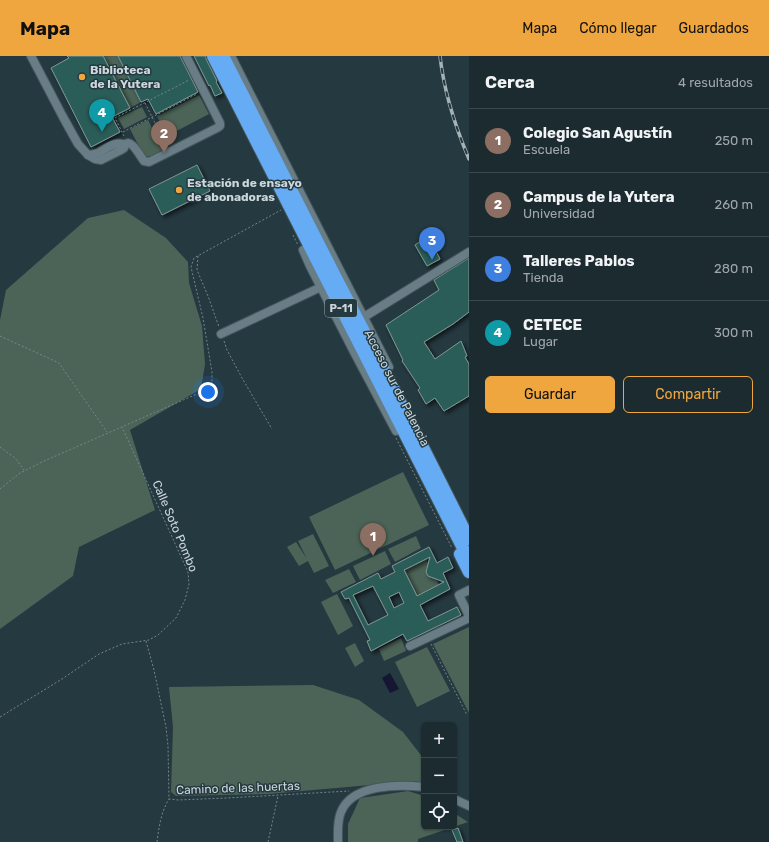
<!DOCTYPE html>
<html lang="es">
<head>
<meta charset="utf-8">
<style>
	body { margin:0; font-family:Rubik,sans-serif; background:#29373c; color:#f1f3f6 }
	.controls { position:absolute; right:12px; bottom:12px; display:grid; overflow:hidden; border-radius:6px; box-shadow:0 1px 3px #0004 }
	.controls button { width:36px; height:36px; display:grid; place-items:center; padding:0; border:0; border-bottom:1px solid #3a474c; background:#1c2b30; color:#f1f3f6; font:20px sans-serif }
	.you { position:absolute; left:208px; top:336px; width:14px; height:14px; margin:-10px; border:3px solid #fff; border-radius:50%; background:#1a73e8; box-shadow:0 0 0 6px #1a73e833 }
	.badge { display:grid; place-items:center; width:26px; height:26px; border-radius:50%; background:#f0a63f; color:#fff; font-size:13px; font-weight:700 }
	.pin { position:absolute; translate:-50% -33px; filter:drop-shadow(0 1px 2px #0008) }
	.pin::after { content:''; position:absolute; top:21px; width:14px; height:12px; background:inherit; clip-path:polygon(0 0,100% 0,50% 100%) }
	.list { margin:0; padding:0; list-style:none }
	h2 { display:flex; justify-content:space-between; align-items:center; height:52px; margin:0; padding:0 16px; font-size:17px }
	h2 small { font-size:13px; font-weight:400; color:#a0a7ab }
	.list li { display:grid; grid-template-columns:26px 1fr auto; gap:12px; align-items:center; box-sizing:border-box; height:64px; padding:0 16px; border-top:1px solid #3a474c }
	.list b { display:block; font-size:15px; white-space:nowrap }
	.list p { margin:0; font-size:13px; white-space:nowrap; color:#a0a7ab }
	.list em { font-size:13px; font-style:normal; color:#a0a7ab }
	.actions { display:flex; gap:8px; padding:12px 16px }
	.actions a { flex:1; padding:9px 0; border:1px solid #f0a63f; border-radius:6px; text-align:center; font-size:14px; color:#f0a63f }
	.actions .main { background:#f0a63f; color:#111 }
	.icon { flex:none; width:22px; height:22px; fill:none; stroke:currentColor; stroke-width:2; stroke-linecap:round; stroke-linejoin:round }
	.map { position:relative; flex:none; width:469px; height:786px; overflow:hidden }
	header { display:flex; align-items:center; gap:24px; box-sizing:border-box; height:56px; padding:0 20px; background:#f0a63f; color:#111 }
	header strong { font-size:19px }
	nav { display:flex; gap:22px; margin-inline-start:auto; font-size:14px }
	main { display:flex }
	aside { flex:1; background:#1c2b30 }
	.map>svg:first-child { display:block }
	.green { fill:#4b6457 }
	.water { fill:#161632 }
	.building { fill:#295b59; stroke:#809896; fill-rule:evenodd; filter:url(#shadow) }
	.lines { fill:none; stroke-linecap:round; stroke-linejoin:round }
	.minor-casing { stroke:#46575c; stroke-width:10 }
	.highway-casing { stroke:#46575c; stroke-width:14 }
	.path { stroke:#76868b; stroke-width:1; stroke-dasharray:2 2; stroke-linecap:butt }
	.minor { stroke:#687d85; stroke-width:8 }
	.highway { stroke:#65acf4; stroke-width:12 }
	.rail-casing { stroke:#a5b3b7; stroke-width:3.5 }
	.rail { stroke:#253940; stroke-width:2; stroke-dasharray:6; stroke-linecap:butt }
	.poi-dot { fill:#f0a63f; stroke:#253940; stroke-width:1.5 }
	.labels { text-anchor:middle; dominant-baseline:central; stroke-width:3; stroke-linejoin:round; paint-order:stroke }
	.shield { fill:#253940; stroke:#99a8ac; stroke-width:1 }
	.shield-label { font-size:11px; font-weight:bold; fill:#cbd7db }
	.poi-label { font-size:12px; font-weight:bold; fill:#cbd7db; stroke:#253940; text-anchor:start }
	.street-label { font-size:12px; fill:#cbd7db; stroke:#253940 }
</style>
</head>
<body>
<header>
<strong>Mapa</strong>
<nav><a>Mapa</a><a>Cómo llegar</a><a>Guardados</a></nav>
</header>
<main>
<div class="map">
<svg width="469" height="786" viewBox="0 0 469 786">
	<defs>
		<filter id="shadow"><feDropShadow dx="2.5" dy="2.5" stdDeviation="2" flood-color="#0009"/></filter>
	</defs>
	<rect width="100%" height="100%" fill="#253940"/>
	<g class="green">
		<polygon points="103,0 118,0 141,46 130,52"/>
		<polygon points="199,39 209,58 167,80 157,60"/>
		<polygon points="142,51 147,61 124,73 118,62"/>
		<path d="M148 64 163 94C156 98 150 104 143 98L130 73Z"/>
		<polygon points="124,154 166,182 188,206 189,227 202,270 205,308 201,333 130,374 155,454 79,491 73,520 0,573 0,264 6,234 88,162"/>
		<polygon points="403,416 429,469 335,514 309,461"/>
		<polygon points="313,478 329,510 314,517 308,505 299,510 287,491 296,486 307,503 298,485"/>
		<polygon points="416,480 421,492 395,506 388,493"/>
		<polygon points="385,495 391,508 360,524 353,510"/>
		<polygon points="426,503 430,511 426,517 428,520 433,522 435,521 439,529 417,540 404,514"/>
		<polygon points="349,513 356,526 333,537 325,524"/>
		<polygon points="337,538 353,570 338,579 321,546"/>
		<polygon points="469,571 469,657 433,588"/>
		<polygon points="401,582 406,595 384,605 379,593"/>
		<polygon points="355,587 364,605 355,611 345,592"/>
		<polygon points="427,591 450,635 417,651 395,606"/>
		<polygon points="313,629 359,644 403,676 424,703 424,728 416,725 268,738 176,740 171,736 173,671 169,631"/>
		<polygon points="408,735 424,740 424,771 454,771 454,757 468,766 418,783 418,786 348,786 348,768 360,742"/>
	</g>
	<polygon class="water" points="390,617 399,633 390,637 382,622"/>
	<g class="building">
		<polygon points="67,0 103,0 130,52 112,61 120,76 91,91 51,12 69,2"/>
		<polygon points="118,0 180,0 198,36 156,58 148,43 141,46"/>
		<polygon points="194,0 206,0 206,3 217,25 216,26 222,37 215,40 210,29 209,30"/>
		<polygon points="197,109 210,135 162,159 149,133"/>
		<polygon points="428,180 440,203 427,210 415,189"/>
		<polygon points="469,202 469,256 453,268 424,286 435,303 461,285 467,300 465,301 469,308 469,340 444,355 435,342 426,348 418,334 420,332 402,305 403,304 386,269 439,234 434,224"/>
		<path d="M429 491 437 507 448 501 453 512 443 517 450 533 420 549 428 565 457 551 461 559 407 585 403 578 371 595 367 585 370 584 349 542 345 543 341 536 378 517 381 523 395 516 392 510ZM430 501 426 516 428 520 444 526 417 540 404 514ZM373 530 388 559 368 569 353 539ZM399 536 404 547 394 552 389 541Z"/>
		<polygon points="458,772 463,786 457,786 452,774"/>
	</g>
	<g class="lines">
		<g class="minor-casing">
			<g id="minor">
				<path d="M31 0 63 61 78 88 88 99 95 103 101 104 121 94 124 92 125 89C126 88 127 87 128 87 133 87 141 101 144 105L149 106 217 72 220 70V67L186 0"/>
				<polyline points="231,0 389,311"/>
				<path d="M88 99C92 99 95 98 98 97 106 93 116 84 125 89"/>
				<polyline points="303,194 310,210 354,296 396,375"/>
				<polyline points="364,261 469,196"/>
				<polyline points="221,278 321,231"/>
				<polyline points="469,534 459,539 469,560"/>
				<polyline points="410,590 469,562"/>
				<polyline points="454,743 469,750"/>
				<path d="M338 786C338 776 337 765 341 756 352 728 399 728 424 731"/>
			</g>
		</g>
		<g class="highway-casing">
			<g id="highway">
				<polyline points="213,0 469,504"/>
				<polyline points="223,0 335,220 379,304 469,483"/>
				<polyline points="460,498 469,516"/>
			</g>
		</g>
		<g class="path">
			<polyline points="145,47 166,89"/>
			<polyline points="123,76 197,38"/>
			<polyline points="124,80 115,62 189,24"/>
			<polyline points="293,179 298,189"/>
			<polyline points="198,200 197,214 208,240 219,271"/>
			<polyline points="0,280 59,307 107,376"/>
			<polyline points="224,285 227,294 242,322 272,373"/>
			<polyline points="396,382 452,492"/>
			<polyline points="0,391 15,402 24,414"/>
			<polyline points="0,433 20,417 42,406 206,334 212,326 212,316 203,262 191,211 194,202 281,154"/>
			<polyline points="146,585 154,614 166,671 168,690 169,743 178,744 227,742 349,735"/>
			<polyline points="431,588 467,659"/>
			<polyline points="0,661 62,623 99,598 122,588 149,584 158,579 176,562 185,544 189,528 188,516 122,371"/>
			<path d="M157 786C159 771 161 756 169 743"/>
			<polyline points="268,786 278,740"/>
		</g>
		<use href="#minor" class="minor"/>
		<use href="#highway" class="highway"/>
		<g class="rail-casing">
			<path id="rail" d="M440 0C444 36 455 70 469 103"/>
		</g>
		<use href="#rail" class="rail"/>
	</g>
	<g class="poi-dot">
		<circle cx="82" cy="21" r="4"/>
		<circle cx="179" cy="134" r="4"/>
	</g>
	<g class="labels">
		<rect class="shield" x="325" y="243" width="32" height="18" rx="3"/>
		<g class="shield-label">
			<text x="341" y="252">P-11</text>
		</g>
		<g class="poi-label">
			<text x="90" y="14">Biblioteca<tspan x="90" dy="14">de la Yutera</tspan></text>
			<text x="187" y="127">Estación de ensayo<tspan x="187" dy="14">de abonadoras</tspan></text>
		</g>
		<g class="street-label">
			<text transform="translate(397 332) rotate(63)">Acceso sur de Palencia</text>
			<text transform="translate(175 470) rotate(67)">Calle Soto Pombo</text>
			<text transform="translate(238 732) rotate(-2)">Camino de las huertas</text>
		</g>
	</g>
</svg>
<div class="controls">
<button>+</button>
<button>−</button>
<button><svg class="icon" aria-label="locate" viewBox="0 0 24 24"><circle cx="12" cy="12" r="6"/><path d="M12 2v4M12 18v4M2 12h4M18 12h4"/></svg></button>
</div>
<div class="you"></div>
<div class="pin badge" style="left:373px;top:500px;background:#8d6e63">1</div>
<div class="pin badge" style="left:164px;top:97px;background:#8d6e63">2</div>
<div class="pin badge" style="left:432px;top:204px;background:#3f7fe0">3</div>
<div class="pin badge" style="left:102px;top:76px;background:#0f9aa8">4</div>
</div>
<aside>
<h2>Cerca<small>4 resultados</small></h2>
<ul class="list">
<li><span class="badge" style="background:#8d6e63">1</span><div><b>Colegio San Agustín</b><p>Escuela</p></div><em>250 m</em></li>
<li><span class="badge" style="background:#8d6e63">2</span><div><b>Campus de la Yutera</b><p>Universidad</p></div><em>260 m</em></li>
<li><span class="badge" style="background:#3f7fe0">3</span><div><b>Talleres Pablos</b><p>Tienda</p></div><em>280 m</em></li>
<li><span class="badge" style="background:#0f9aa8">4</span><div><b>CETECE</b><p>Lugar</p></div><em>300 m</em></li>
</ul>
<div class="actions"><a class="main">Guardar</a><a>Compartir</a></div>
</aside>
</main>
</body>
</html>
